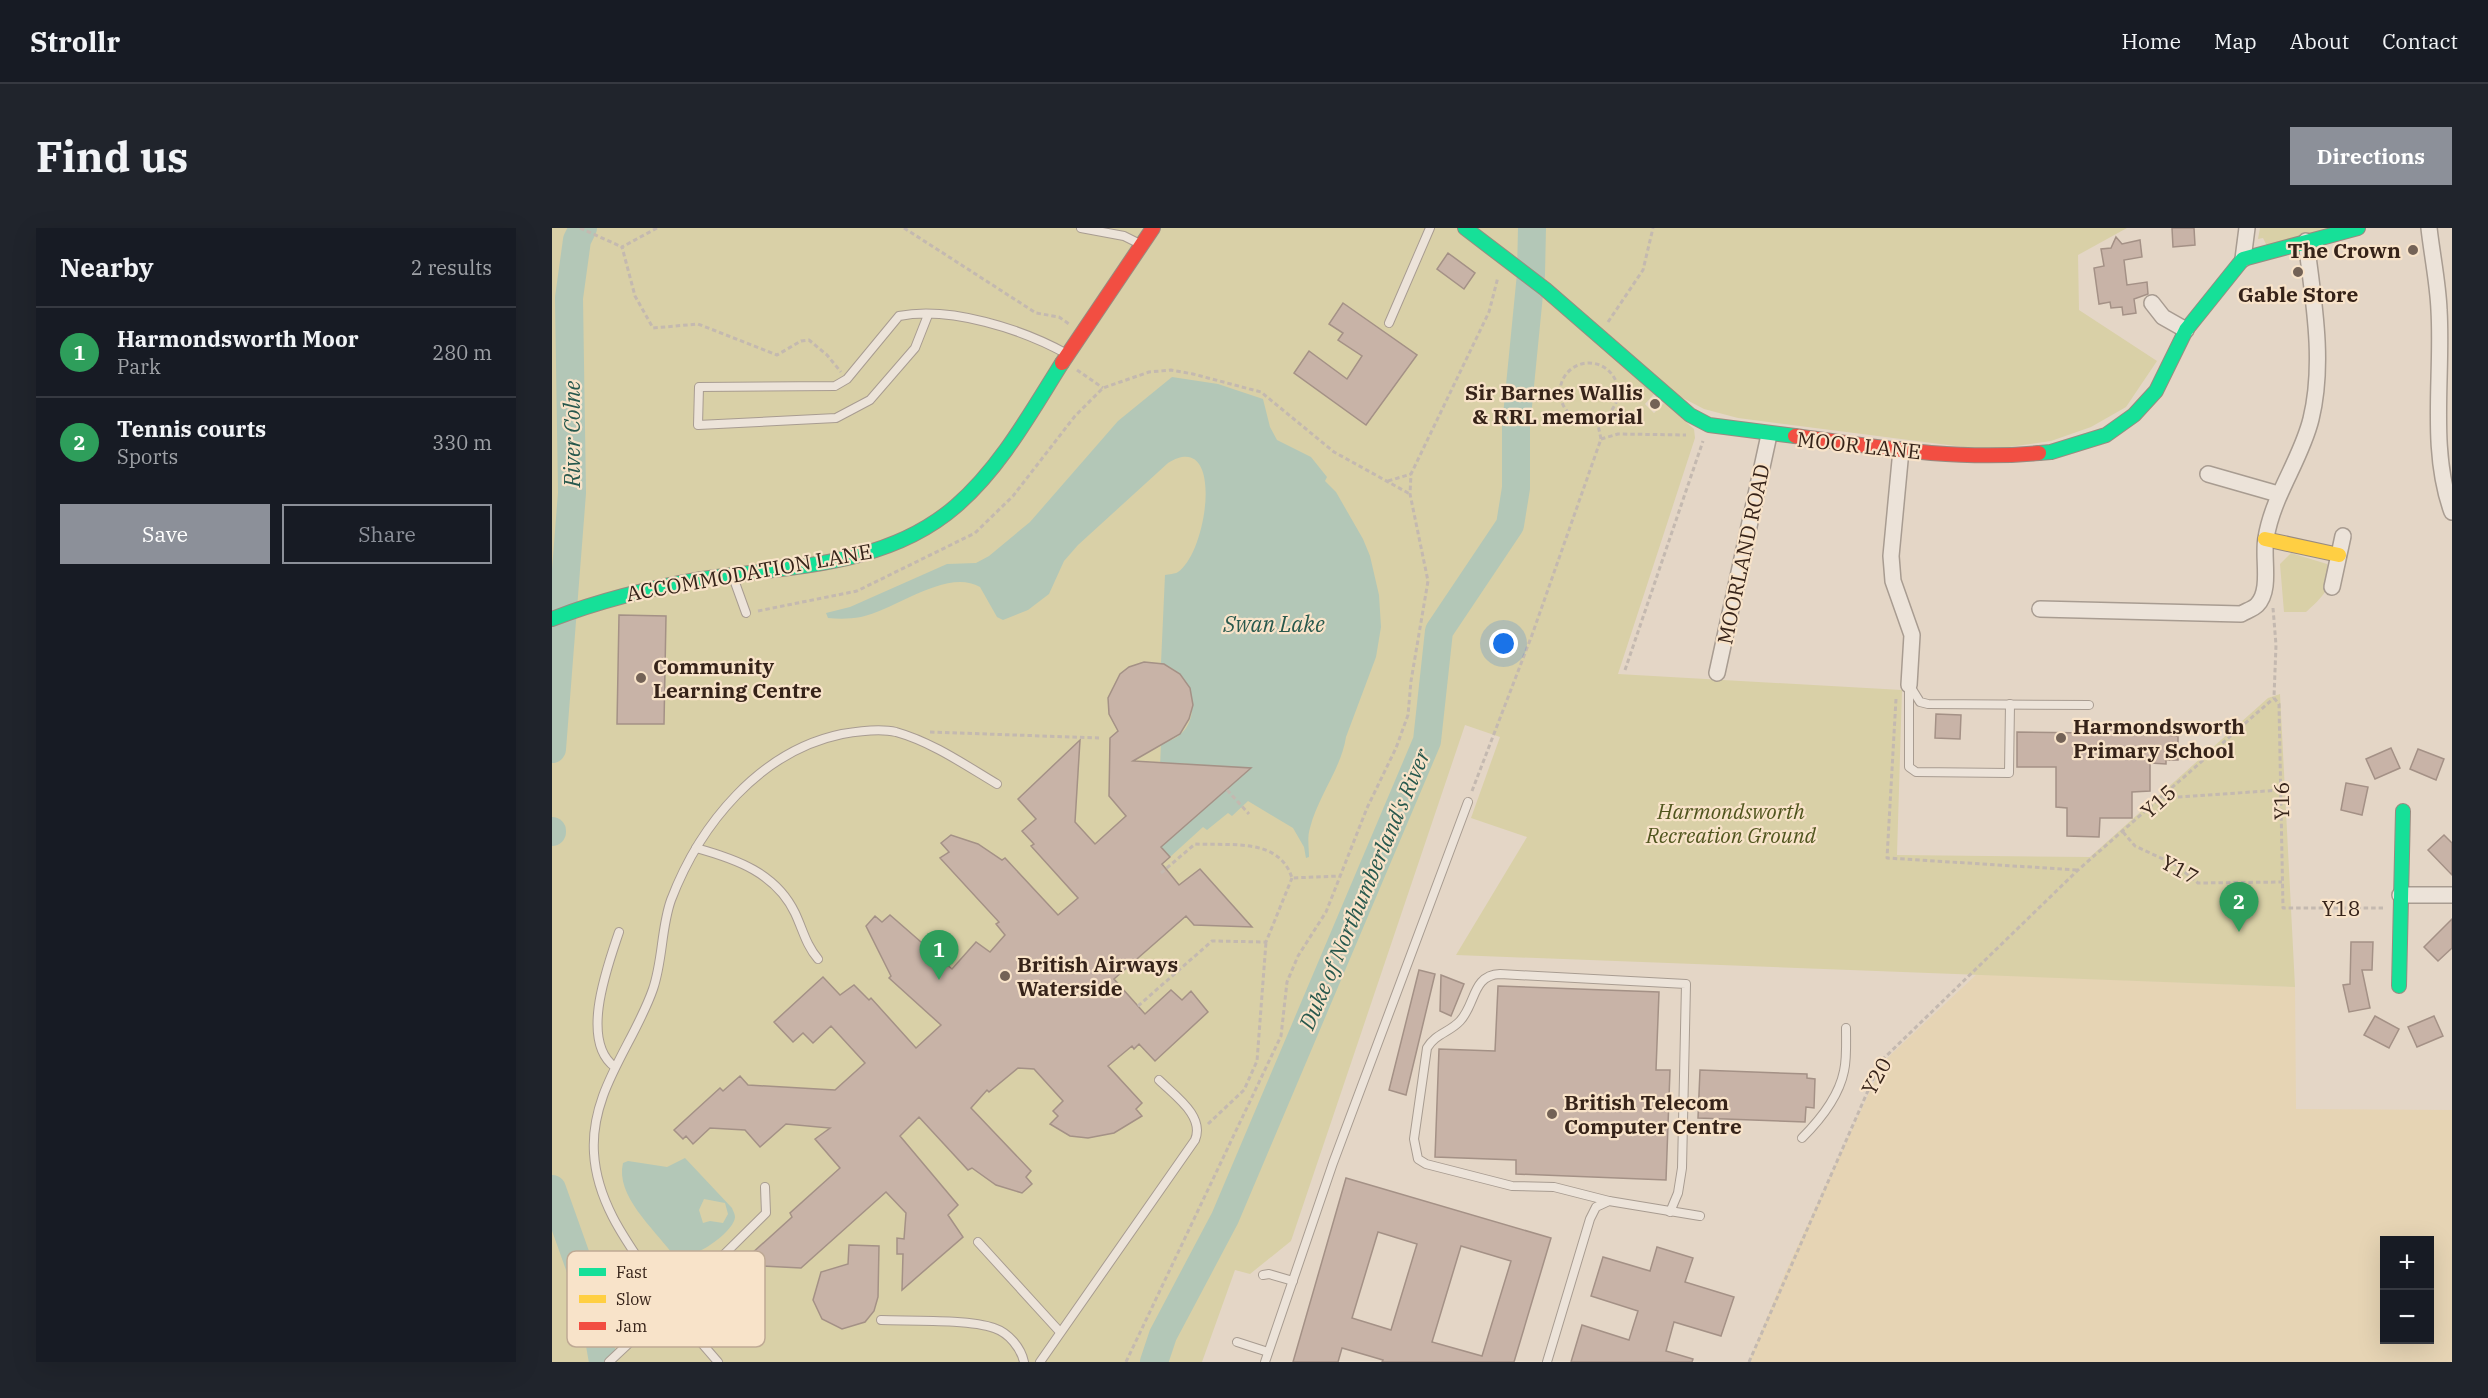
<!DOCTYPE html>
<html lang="en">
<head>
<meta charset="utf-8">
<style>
	body { margin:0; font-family:"IBM Plex Serif",serif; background:#20242c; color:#f1f3f6 }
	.controls { position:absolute; right:18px; bottom:18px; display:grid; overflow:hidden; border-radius:0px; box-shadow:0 6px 24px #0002 }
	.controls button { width:54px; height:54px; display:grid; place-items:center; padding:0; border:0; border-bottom:2px solid #363941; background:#171b24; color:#f1f3f6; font:30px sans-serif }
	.you { position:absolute; left:952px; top:416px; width:21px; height:21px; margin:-15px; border:4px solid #fff; border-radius:50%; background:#1a73e8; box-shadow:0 0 0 9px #1a73e833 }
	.badge { display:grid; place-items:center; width:39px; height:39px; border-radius:50%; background:#8c9099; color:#fff; font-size:20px; font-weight:700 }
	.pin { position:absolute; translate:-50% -50px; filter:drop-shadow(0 2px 3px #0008) }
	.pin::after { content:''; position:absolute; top:32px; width:21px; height:18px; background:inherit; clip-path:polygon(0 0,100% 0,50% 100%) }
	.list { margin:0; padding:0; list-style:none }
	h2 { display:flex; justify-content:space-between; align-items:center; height:78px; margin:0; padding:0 24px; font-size:26px }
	h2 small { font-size:20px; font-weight:400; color:#9ea1a6 }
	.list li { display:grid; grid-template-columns:39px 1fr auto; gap:18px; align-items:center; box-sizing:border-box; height:90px; padding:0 24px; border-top:2px solid #363941 }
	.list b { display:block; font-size:22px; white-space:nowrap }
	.list p { margin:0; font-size:20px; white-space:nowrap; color:#9ea1a6 }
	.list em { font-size:20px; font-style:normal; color:#9ea1a6 }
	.actions { display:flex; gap:12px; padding:18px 24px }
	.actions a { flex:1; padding:14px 0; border:2px solid #8c9099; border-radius:0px; text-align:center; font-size:21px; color:#8c9099 }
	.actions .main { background:#8c9099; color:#fff }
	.map { position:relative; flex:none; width:1900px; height:1134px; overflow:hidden; border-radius:0px }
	header { display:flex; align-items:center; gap:36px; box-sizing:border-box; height:84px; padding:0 30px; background:#171b24; border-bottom:2px solid #363941 }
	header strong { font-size:28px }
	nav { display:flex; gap:33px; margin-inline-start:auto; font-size:21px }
	.intro { display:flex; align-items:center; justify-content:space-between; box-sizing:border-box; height:144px; padding:0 36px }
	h1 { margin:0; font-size:42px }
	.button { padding:15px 27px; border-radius:0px; background:#8c9099; color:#fff; font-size:21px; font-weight:700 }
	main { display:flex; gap:36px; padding:0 36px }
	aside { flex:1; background:#171b24; border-radius:0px; box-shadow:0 6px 24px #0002 }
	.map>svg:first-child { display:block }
	.farmland { fill:#e6d4b4; fill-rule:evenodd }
	.green { fill:#d9d0a7 }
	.water { fill:#b3c7b7; fill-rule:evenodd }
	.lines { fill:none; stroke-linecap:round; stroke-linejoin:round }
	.river { stroke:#b3c7b7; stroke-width:28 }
	.building { fill:#c8b3a7; stroke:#a49186; stroke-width:1.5; fill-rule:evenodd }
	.lane-casing { stroke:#a89c91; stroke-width:10 }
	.street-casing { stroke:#a89c91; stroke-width:18 }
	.fast-casing { stroke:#988b80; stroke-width:16 }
	.slow-casing { stroke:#988b80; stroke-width:16 }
	.jam-casing { stroke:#988b80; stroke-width:16 }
	.path { stroke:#c4b9b0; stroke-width:3; stroke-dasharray:4.5 3; stroke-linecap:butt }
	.lane { stroke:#ece3d9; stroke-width:8 }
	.street { stroke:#ece3d9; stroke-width:15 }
	.fast { stroke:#16e098; stroke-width:14 }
	.slow { stroke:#ffcf43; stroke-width:14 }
	.jam { stroke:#f24e42; stroke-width:14 }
	.poi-dot { fill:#736256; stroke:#f8e3c9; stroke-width:2 }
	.labels { text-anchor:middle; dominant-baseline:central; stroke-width:4.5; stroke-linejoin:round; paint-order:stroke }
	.poi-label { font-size:21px; font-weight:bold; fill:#362319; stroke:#f8e3c9; text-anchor:start }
	.street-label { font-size:21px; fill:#362319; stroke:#f8e3c9 }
	.park-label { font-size:21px; font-style:italic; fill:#50551e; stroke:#f8e3c9 }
	.water-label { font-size:22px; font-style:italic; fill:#27584d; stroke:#f8e3c9 }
	.key { fill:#f8e3c9; stroke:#bea994; stroke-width:1.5 }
	.key-label { font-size:16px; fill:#362319 }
</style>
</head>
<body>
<header>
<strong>Strollr</strong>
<nav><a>Home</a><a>Map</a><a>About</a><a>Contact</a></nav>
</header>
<div class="intro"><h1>Find us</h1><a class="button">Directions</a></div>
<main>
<aside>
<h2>Nearby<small>2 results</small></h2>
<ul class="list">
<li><span class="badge" style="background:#2e9e5b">1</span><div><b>Harmondsworth Moor</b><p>Park</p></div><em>280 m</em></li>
<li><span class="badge" style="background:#2e9e5b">2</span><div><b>Tennis courts</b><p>Sports</p></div><em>330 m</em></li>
</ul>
<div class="actions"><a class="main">Save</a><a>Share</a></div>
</aside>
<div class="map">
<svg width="1900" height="1134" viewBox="0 0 1900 1134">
	<rect width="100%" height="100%" fill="#e4d6c6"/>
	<path class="farmland" d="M1425 746 1743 759 1744 881 1900 882V1134H1197L1234 1043 1332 833ZM1832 1012H1878V1112H1832Z"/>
	<g class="green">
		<polygon points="0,0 1575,0 1526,27 1527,82 1605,133 1574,179 1539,199 1499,213 1435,222 1186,190 1152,181 1127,168 979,46 964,198 964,260 958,297 887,403 875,513 673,990 611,1107 602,1134 0,1134"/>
		<polygon points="1708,0 1785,0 1715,18 1711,10 1706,11"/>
		<polygon points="985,62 1102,166 1093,176 1102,185 1112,175 1142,201 1143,210 1066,446 1350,462 1345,627 1538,629 1716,470 1728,466 1743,759 904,727 975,609 919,590 948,509 913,497 739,1013 698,1046 683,1042 650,1134 608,1134 617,1110 678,992 879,515 896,407 966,301 971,272"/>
		<path d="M1739 325 1775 336C1783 359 1770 369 1754 384H1732L1728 336Z"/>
	</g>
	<g class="water">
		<path d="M620 149 666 156 711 171 718 199 725 212 759 229 775 249 773 253 784 264 811 311 818 328 827 367 829 399 824 429 794 509C789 541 766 568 758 600 755 609 757 620 757 629L754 630 752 619 741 600 696 573 680 588 676 585 655 602 651 599 618 629 609 619 699 540 622 535 608 539 609 515C653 508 648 448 609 435L613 347C617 346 623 346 626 344 656 324 673 200 616 235L526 317 512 333 497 366 476 382 451 392 445 389 428 359C394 340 344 382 309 389 298 391 287 391 276 390L274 385 298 379 395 336 424 335 437 328 478 294 566 193Z"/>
		<path d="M133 930 180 980C181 983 183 986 183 989 183 1003 135 1040 119 1024 102 1001 63 967 71 935L76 933 115 939ZM152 971 173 975 176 986 171 995 158 993 151 995 147 982Z"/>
	</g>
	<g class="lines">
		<g class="river">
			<polyline points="0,521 20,265 17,70 25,12 31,0"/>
			<polyline points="0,603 0,604"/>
			<polyline points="0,961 41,1076 51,1134"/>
			<polyline points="602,1134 611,1107 673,990 875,513 887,403 958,297 964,260 964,198 979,46 980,0"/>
		</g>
	</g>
	<g class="building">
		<polygon points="1620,0 1642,0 1643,17 1621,19"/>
		<polygon points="1564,9 1570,16 1588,12 1590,29 1572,32 1575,57 1595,54 1596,66 1582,71 1584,85 1571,87 1570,79 1559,80 1558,74 1547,76 1542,40 1552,38 1549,21 1559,20"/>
		<polygon points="896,25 923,45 912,61 885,41"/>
		<polygon points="791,75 865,127 814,197 742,145 757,123 795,151 810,128 786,112 791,105 777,96"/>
		<polygon points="67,387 114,388 112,496 65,496"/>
		<polygon points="592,434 612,436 628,446 638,460 641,477 637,491 628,506 581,533 699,540 609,619 618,629 610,636 627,657 648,641 700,699 642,697 634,688 562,751 593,786 619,762 630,772 639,763 656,784 603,833 587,816 582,821 580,818 556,838 590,875 584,881 590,888 562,905 536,910 518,908 498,896 506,888 501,883 511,873 482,841 466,840 437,864 435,862 419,880 479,943 474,949 480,956 470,965 444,957 420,940 416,942 367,889 348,908 406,977 396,987 411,1009 350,1062 351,1026 345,1026 345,1010 352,1011 354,985 334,964 249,1040 187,1037 240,989 238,985 288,940 263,911 278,900 234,896 208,919 193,902 158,900 141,916 134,908 131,911 122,902 168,860 171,863 188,848 196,857 283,862 313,835 279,798 261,815 251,805 241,814 222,794 271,749 288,767 302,757 317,772 319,770 364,820 389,797 337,750 339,748 314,698 323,688 330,694 338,687 400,741 424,714 438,724 453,707 444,696 447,694 388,630 397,624 389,615 399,607 426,616 450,632 453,630 506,687 526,670 479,618 482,616 470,603 484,591 466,571 528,512 523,594 543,616 574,588 557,568 558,510 566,503 557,486 556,470 568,446 577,439"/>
		<polygon points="1384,486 1409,487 1408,511 1383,510"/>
		<polygon points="1539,501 1614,501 1614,507 1626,508 1626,532 1614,532 1614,536 1598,535 1598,563 1580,564 1580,590 1548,590 1547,609 1515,608 1515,580 1504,579 1504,539 1465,539 1465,504 1539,505"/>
		<polygon points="1839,520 1848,540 1823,551 1814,531"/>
		<polygon points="1866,521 1892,531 1884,552 1858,541"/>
		<polygon points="1794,555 1816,559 1810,587 1789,582"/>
		<polygon points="1892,607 1900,615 1900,647 1876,622"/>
		<polygon points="1900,691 1900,720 1886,733 1872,719"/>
		<polygon points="1799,714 1821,714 1820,742 1810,742 1818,780 1797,784 1791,757 1798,756"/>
		<polygon points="867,742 883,746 854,867 837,862"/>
		<polygon points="889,747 912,756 899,788 888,783"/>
		<polygon points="946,758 1107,764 1104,842 1118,842 1114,952 964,946 964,932 883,929 887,821 943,823"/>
		<polygon points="1823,788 1847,801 1837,820 1812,807"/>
		<polygon points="1882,788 1891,808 1865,819 1856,799"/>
		<polygon points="1148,842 1255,846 1255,850 1263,851 1262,880 1254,879 1253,894 1146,890"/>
		<path d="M794 950 999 1010 962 1134H830L831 1132 790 1120 786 1134H741ZM826 1004 865 1016 839 1102 800 1090ZM909 1018 959 1033 930 1128 880 1114Z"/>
		<polygon points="297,1017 327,1018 326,1069 322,1083 313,1094 290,1101 270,1091 261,1072 269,1044 296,1036"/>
		<polygon points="1105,1019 1141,1030 1133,1054 1182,1069 1169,1108 1122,1094 1114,1123 1141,1131 1140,1134 1019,1134 1030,1097 1077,1112 1086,1083 1039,1068 1051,1029 1098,1043"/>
	</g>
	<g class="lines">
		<g class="lane-casing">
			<g id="lane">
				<polyline points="529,0 572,8 588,16"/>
				<path d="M376 87 363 120 318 172 284 190 146 197 147 159 283 158 295 151 347 88C398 78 470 101 515 126"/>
				<polyline points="837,95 878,0"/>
				<polyline points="181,349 194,385"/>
				<polyline points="1357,457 1357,539 1364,544 1457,545 1458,476"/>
				<polyline points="1358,458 1368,474 1376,476 1537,477"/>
				<path d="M144 620C184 631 224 645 243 685 251 702 254 717 266 731"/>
				<path d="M63 839C27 813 56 737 67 704"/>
				<path d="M1250 910C1267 893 1287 868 1292 843 1295 830 1294 814 1294 800"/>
				<path d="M1057 973 1002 959 960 958 874 936 866 931 862 911 875 820C883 806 898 804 908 793 924 776 920 747 948 746L1134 756 1130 940 1126 965 1118 984"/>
				<polyline points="426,1014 508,1104"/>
				<polyline points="711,1047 717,1046 741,1053"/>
				<circle cx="120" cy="1076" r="15"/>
				<path d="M110 1065C81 1022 45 979 42 925 38 863 82 816 101 761 111 732 109 700 119 672 148 596 208 523 290 506 307 503 328 500 344 504 380 514 413 537 445 556"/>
				<polyline points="131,1067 214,985 213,959"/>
				<polyline points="127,1089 166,1134"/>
				<path d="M329 1092C358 1093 418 1091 442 1100 457 1105 469 1120 472 1134"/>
				<polyline points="685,1114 716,1124"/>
				<polyline points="57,1134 108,1086"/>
				<path d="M488 1134 643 912C653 888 623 868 607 852"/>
				<polyline points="713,1134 781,935 916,574"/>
				<polyline points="995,1134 1038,991 1044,979 1057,973 1148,988"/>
			</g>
		</g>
		<g class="street-casing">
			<g id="street">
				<path d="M1877 0C1880 27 1886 55 1887 82 1891 148 1877 221 1900 284"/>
				<polyline points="1691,31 1695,0"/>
				<polyline points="1600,75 1611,89 1634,102"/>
				<polyline points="1349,222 1339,328 1341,353 1360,407 1357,457"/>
				<polyline points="1656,246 1726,266"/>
				<polyline points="1780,359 1791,308"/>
				<path d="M1488 381 1689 386C1694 383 1701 381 1705 377 1720 362 1710 329 1714 310 1721 267 1749 232 1759 191 1773 134 1761 70 1754 13"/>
				<polyline points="1165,445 1217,207"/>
				<polyline points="1848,667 1900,667"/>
			</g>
		</g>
		<g class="fast-casing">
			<g id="fast">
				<polyline points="913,0 993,61 1138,187 1157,197 1243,208"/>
				<polyline points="1487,225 1499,224 1554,207 1582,187 1604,163 1634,102 1691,31 1806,0"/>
				<path d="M0 391C49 372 98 360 150 351 237 338 334 339 404 278 449 239 479 184 510 135"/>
				<polyline points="1847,758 1851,583"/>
			</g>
		</g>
		<g class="slow-casing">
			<polyline id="slow" points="1713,311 1787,327"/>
		</g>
		<g class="jam-casing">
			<g id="jam">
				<polyline points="510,135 601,0"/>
				<path d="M1243 208C1324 219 1405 233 1487 225"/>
			</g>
		</g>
		<g class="path">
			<polyline points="28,0 70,19"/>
			<polyline points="105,0 70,19 83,68 101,100 146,96 225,127 249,113 257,112 275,127 289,144"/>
			<polyline points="352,0 484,85 507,89 517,96"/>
			<polyline points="1056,94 1091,42 1101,0"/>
			<circle cx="1037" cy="164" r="29"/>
			<polyline points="525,142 551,160"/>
			<polyline points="1049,211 1066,206 1134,207"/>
			<polyline points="836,253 859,246"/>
			<polyline points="1721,380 1724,417 1722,469"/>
			<polyline points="206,383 305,363 423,305 461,268 523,188 551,160 597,144 619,142 641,146 709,164 782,224 858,266"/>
			<polyline points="1073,442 1151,213"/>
			<polyline points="1722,470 1727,476 1731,680 1831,680"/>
			<polyline points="1344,471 1335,630 1526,642"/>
			<polyline points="378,504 547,510"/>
			<polyline points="675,562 697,586"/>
			<polyline points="920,563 980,407 1049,211 1045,192"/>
			<polyline points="1611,570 1729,562"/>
			<polyline points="1571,604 1583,618 1624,637 1646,655 1730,654"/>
			<path d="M609 645 643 616C678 618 727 609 740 650L787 648"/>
			<polyline points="586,778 660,713 714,714 740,650"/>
			<polyline points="656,896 692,862 705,833 714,714"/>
			<polyline points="574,1134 729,808 735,754 746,728 774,684 815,580 844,520 856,487 859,453 876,353 858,266 859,246 937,84 946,49"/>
			<polyline points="1197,1134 1329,833 1526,642 1722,470"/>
		</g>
		<use href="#lane" class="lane"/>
		<use href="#street" class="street"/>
		<use href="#fast" class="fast"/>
		<use href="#slow" class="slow"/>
		<use href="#jam" class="jam"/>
	</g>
	<g class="poi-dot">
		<circle cx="1861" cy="22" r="6"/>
		<circle cx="1746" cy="44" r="6"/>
		<circle cx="1103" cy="176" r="6"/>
		<circle cx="89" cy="450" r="6"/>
		<circle cx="1509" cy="510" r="6"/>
		<circle cx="453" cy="748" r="6"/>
		<circle cx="1000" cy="886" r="6"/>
	</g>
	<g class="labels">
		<g class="poi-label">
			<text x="1849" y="22" text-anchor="end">The Crown</text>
			<text x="1746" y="66" text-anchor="middle">Gable Store</text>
			<text x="1091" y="164" text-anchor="end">Sir Barnes Wallis<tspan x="1091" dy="24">&amp; RRL memorial</tspan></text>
			<text x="101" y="438">Community<tspan x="101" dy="24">Learning Centre</tspan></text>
			<text x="1521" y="498">Harmondsworth<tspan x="1521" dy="24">Primary School</tspan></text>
			<text x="465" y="736">British Airways<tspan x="465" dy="24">Waterside</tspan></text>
			<text x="1012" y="874">British Telecom<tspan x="1012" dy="24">Computer Centre</tspan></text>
		</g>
		<g class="street-label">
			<text transform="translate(1307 217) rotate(6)">MOOR LANE</text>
			<text transform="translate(1191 326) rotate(-78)">MOORLAND ROAD</text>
			<text transform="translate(197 344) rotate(-10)">ACCOMMODATION LANE</text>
			<text transform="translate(1606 573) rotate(-42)">Y15</text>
			<text transform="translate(1729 573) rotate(-91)">Y16</text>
			<text transform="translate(1628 641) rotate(28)">Y17</text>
			<text x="1789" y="680">Y18</text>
			<text transform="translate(1324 848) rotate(-61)">Y20</text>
		</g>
		<g class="park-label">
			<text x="1179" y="583">Harmondsworth<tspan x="1179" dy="24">Recreation Ground</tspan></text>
		</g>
		<g class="water-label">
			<text transform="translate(19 206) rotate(-90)">River Colne</text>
			<text x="722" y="395">Swan Lake</text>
			<text transform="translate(812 661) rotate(-67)">Duke of Northumberland's River</text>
		</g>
	</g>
	<rect x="15" y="1023" width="198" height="96" rx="9" class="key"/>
	<rect x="27" y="1040" width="27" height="8" fill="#16e098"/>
	<rect x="27" y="1067" width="27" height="8" fill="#ffcf43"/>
	<rect x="27" y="1094" width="27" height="8" fill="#f24e42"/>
	<g class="key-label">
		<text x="64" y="1050">Fast</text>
		<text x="64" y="1077">Slow</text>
		<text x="64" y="1104">Jam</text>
	</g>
</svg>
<div class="controls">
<button>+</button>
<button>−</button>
</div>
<div class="you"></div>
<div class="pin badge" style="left:387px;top:752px;background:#2e9e5b">1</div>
<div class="pin badge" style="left:1687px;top:704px;background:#2e9e5b">2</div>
</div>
</main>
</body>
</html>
